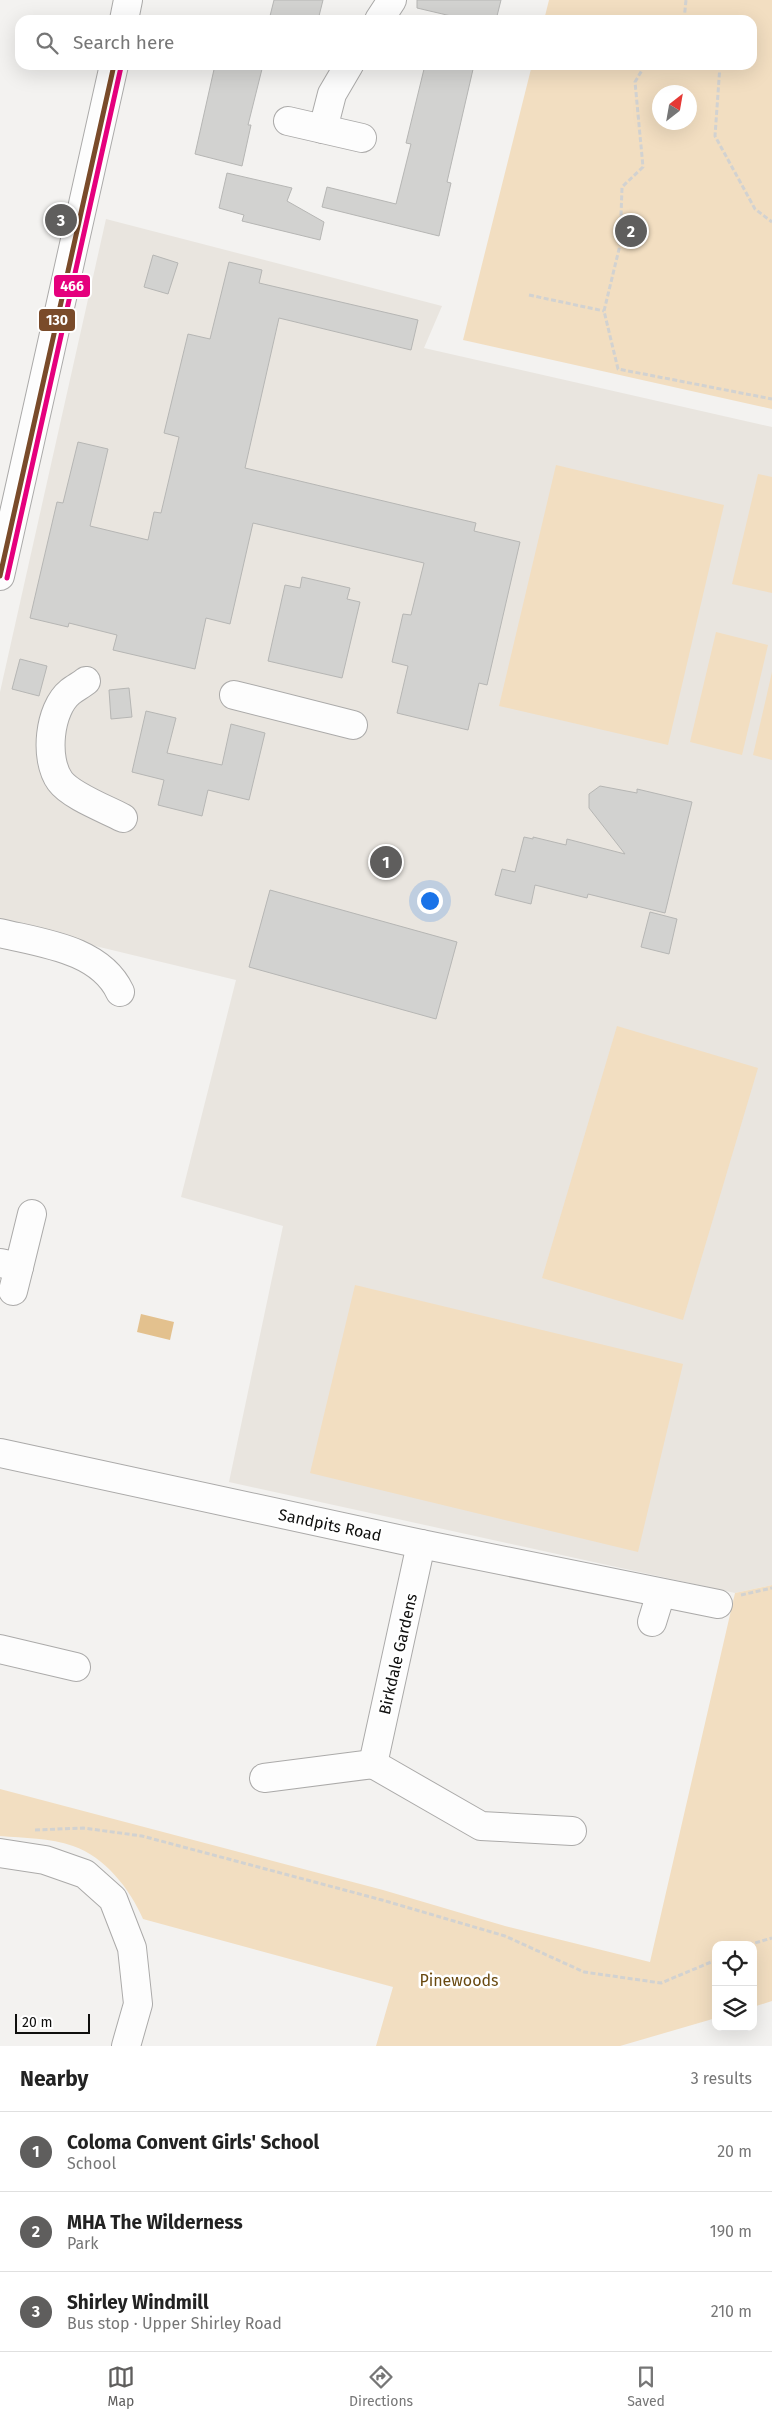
<!DOCTYPE html>
<html lang="en">
<head>
<meta charset="utf-8">
<style>
	body { margin:0; font-family:"Fira Sans",sans-serif; background:#f2f2f2; color:#222 }
	.controls { position:absolute; right:15px; bottom:15px; display:grid; overflow:hidden; border-radius:10px; box-shadow:0 5px 20px #0002 }
	.controls button { width:45px; height:45px; display:grid; place-items:center; padding:0; border:0; border-bottom:1px solid #e0e0e0; background:#fff; color:#222; font:25px sans-serif }
	.compass { position:absolute; left:652px; top:85px; width:45px; height:45px; border-radius:50%; background:#fff; box-shadow:0 5px 20px #0002; rotate:31deg }
	.scale { position:absolute; left:15px; bottom:12px; width:75px; box-sizing:border-box; padding-left:5px; border:2px solid #0f0f0e; border-top:0; font-size:14px; line-height:18px; white-space:nowrap; color:#0f0f0e; -webkit-text-stroke:4px #fff; paint-order:stroke }
	.you { position:absolute; left:429px; top:900px; width:18px; height:18px; margin:-12px; border:4px solid #fff; border-radius:50%; background:#1a73e8; box-shadow:0 0 0 8px #1a73e833 }
	.badge { display:grid; place-items:center; width:32px; height:32px; border-radius:50%; background:#5f5e5d; color:#fff; font-size:16px; font-weight:700 }
	.pin { position:absolute; translate:-50% -50%; border:2px solid #fff; box-shadow:0 1px 5px #0006 }
	.list { margin:0; padding:0; list-style:none }
	h2 { display:flex; justify-content:space-between; align-items:center; height:65px; margin:0; padding:0 20px; font-size:21px }
	h2 small { font-size:16px; font-weight:400; color:#767676 }
	.list li { display:grid; grid-template-columns:32px 1fr auto; gap:15px; align-items:center; box-sizing:border-box; height:80px; padding:0 20px; border-top:1px solid #e0e0e0 }
	.list b { display:block; font-size:19px; white-space:nowrap }
	.list p { margin:0; font-size:16px; white-space:nowrap; color:#767676 }
	.list em { font-size:16px; font-style:normal; color:#767676 }
	.icon { flex:none; width:28px; height:28px; fill:none; stroke:currentColor; stroke-width:2; stroke-linecap:round; stroke-linejoin:round }
	.map { position:relative; flex:none; width:772px; height:2046px; overflow:hidden }
	.search { position:absolute; background:#fff; box-shadow:0 5px 20px #0002; left:15px; right:15px; top:15px; height:55px; display:flex; align-items:center; gap:12px; box-sizing:border-box; padding:0 18px; border-radius:15px; color:#767676; font-size:19px }
	.sheet { height:305px; background:#fff }
	nav { display:flex; justify-content:space-around; align-items:center; box-sizing:border-box; height:70px; border-top:1px solid #e0e0e0; background:#fff; font-size:14px; color:#767676 }
	nav a { display:grid; justify-items:center; gap:2px }
	nav .on { color:#5f5e5d }
	.map>svg:first-child { display:block }
	.built { fill:#e9e5df }
	.green { fill:#f2dec1; fill-rule:evenodd }
	.water { fill:#e3c18e }
	.building { fill:#d2d2d0; stroke:#b6b6b4 }
	.lines { fill:none; stroke-linecap:round; stroke-linejoin:round }
	.minor-casing { stroke:#abaaa9; stroke-width:30 }
	.path { stroke:#d2d2d1; stroke-width:3; stroke-dasharray:5 2.5; stroke-linecap:butt }
	.minor { stroke:#fdfdfd; stroke-width:28 }
	.bus-1-casing { stroke:#fff; stroke-width:9 }
	.bus-2-casing { stroke:#fff; stroke-width:9 }
	.bus-1 { stroke:#7a4b2a; stroke-width:5 }
	.bus-2 { stroke:#e5007d; stroke-width:5 }
	.labels { text-anchor:middle; dominant-baseline:central; stroke-width:5; stroke-linejoin:round; paint-order:stroke }
	.street-label { font-size:16px; fill:#0f0f0e; stroke:#fff }
	.park-label { font-size:16px; fill:#694910; stroke:#fff }
	.line-badge { stroke:#fff; stroke-width:2 }
	.badge-label { font-size:14px; text-anchor:middle; font-weight:bold; fill:#fff }
</style>
</head>
<body>
<div class="map">
<svg width="772" height="2046" viewBox="0 0 772 2046">
	<rect width="100%" height="100%" fill="#f3f2f0"/>
	<polygon class="built" points="106,219 442,306 424,348 772,427 772,1585 735,1593 229,1482 283,1226 181,1197 236,980 0,923 0,692"/>
	<g class="green">
		<path d="M549 0H772V409L463 340 532 65H752V20H544ZM660 92H690V122H660Z"/>
		<polygon points="556,465 724,505 668,745 499,706"/>
		<polygon points="758,474 772,477 772,593 732,584"/>
		<polygon points="716,632 768,645 742,755 690,742"/>
		<polygon points="772,672 772,760 753,755"/>
		<polygon points="617,1026 758,1068 683,1320 542,1278"/>
		<polygon points="355,1285 683,1364 638,1552 310,1473"/>
		<path d="M772 1585V2001L753 2007V1945H716V2018L620 2046H376L393 1987 143 1919C130 1889 105 1857 73 1846 50 1838 24 1838 0 1836V1789L383 1890 505 1926 650 1962 735 1593Z"/>
	</g>
	<polygon class="water" points="141,1314 174,1322 170,1340 137,1332"/>
	<g class="building">
		<polygon points="274,0 323,0 318,20 269,20"/>
		<polygon points="417,0 501,0 496,20 468,20 417,8"/>
		<polygon points="215,65 263,65 248,125 251,125 242,166 195,154"/>
		<polygon points="425,65 474,65 447,182 451,183 439,236 322,207 327,187 396,204 411,144 406,143"/>
		<polygon points="227,173 292,188 287,201 324,222 320,240 242,221 244,215 219,208"/>
		<polygon points="153,255 178,263 168,294 144,287"/>
		<polygon points="229,262 262,270 259,283 418,320 411,350 279,318 245,468 476,523 474,531 520,542 487,685 479,683 468,730 397,713 408,666 392,662 403,614 411,615 424,563 253,523 230,624 206,618 195,669 113,650 117,635 69,623 68,627 30,618 57,502 63,503 78,442 108,449 90,526 148,540 154,512 161,513 179,437 164,433 188,334 210,339"/>
		<polygon points="302,577 350,588 347,599 360,602 342,678 268,661 285,585 300,588"/>
		<polygon points="20,659 47,666 39,696 12,689"/>
		<polygon points="129,688 132,717 111,719 109,690"/>
		<polygon points="146,711 176,718 167,753 222,765 231,724 265,733 249,800 208,790 202,816 158,805 164,780 132,772"/>
		<polygon points="600,786 637,793 637,789 692,802 665,913 588,894 587,898 535,885 531,904 495,895 502,869 515,872 524,837 533,839 533,837 566,845 567,839 625,854 589,808 589,794"/>
		<polygon points="270,890 457,942 436,1019 249,967"/>
		<polygon points="650,912 677,919 669,954 641,947"/>
	</g>
	<g class="lines">
		<g class="minor-casing">
			<g id="minor">
				<polyline points="124,20 128,0"/>
				<polyline points="379,20 392,0"/>
				<polyline points="288,121 362,138"/>
				<polyline points="323,129 332,94 349,65"/>
				<polyline points="0,576 114,65"/>
				<path d="M86 681C81 685 75 688 70 692 49 709 44 759 60 781 71 796 106 809 123 818"/>
				<polyline points="234,695 353,725"/>
				<path d="M0 933C41 943 100 949 120 992"/>
				<polyline points="0,1263 19,1267 32,1214"/>
				<polyline points="13,1291 19,1267"/>
				<polyline points="0,1453 421,1544 718,1604"/>
				<polyline points="421,1544 373,1764 481,1826 572,1831"/>
				<polyline points="652,1622 661,1593"/>
				<polyline points="0,1649 76,1667"/>
				<polyline points="264,1778 373,1764"/>
				<polyline points="0,1853 45,1860 85,1874 113,1899 132,1948 138,2004 126,2046"/>
			</g>
		</g>
		<g class="path">
			<polyline points="684,20 686,0"/>
			<polyline points="645,65 635,82 643,167 622,187 620,245 604,311 618,369 772,399"/>
			<polyline points="720,65 715,136 755,209 772,222"/>
			<polyline points="529,295 604,311"/>
			<polyline points="741,1595 772,1588"/>
			<polyline points="35,1830 83,1828 142,1836 382,1900 505,1936 584,1972 661,1983 716,1960"/>
			<polyline points="748,1945 772,1938"/>
		</g>
		<use href="#minor" class="minor"/>
		<g class="bus-1-casing">
			<polyline id="bus-1" points="0,576 114,65"/>
		</g>
		<g class="bus-2-casing">
			<polyline id="bus-2" points="7,578 121,67"/>
		</g>
		<use href="#bus-1" class="bus-1"/>
		<use href="#bus-2" class="bus-2"/>
	</g>
	<g class="labels">
		<g class="street-label">
			<text transform="translate(330 1525) rotate(12)">Sandpits Road</text>
			<text transform="translate(398 1654) rotate(-77)">Birkdale Gardens</text>
		</g>
		<g class="park-label">
			<text x="459" y="1980">Pinewoods</text>
		</g>
	</g>
	<g class="line-badge">
		<rect x="53" y="274" width="38" height="24" rx="5" fill="#e5007d"/>
		<rect x="38" y="308" width="38" height="24" rx="5" fill="#7a4b2a"/>
	</g>
	<g class="badge-label">
		<text x="72" y="291">466</text>
		<text x="57" y="325">130</text>
	</g>
</svg>
<div class="controls">
<button><svg class="icon" aria-label="locate" viewBox="0 0 24 24"><circle cx="12" cy="12" r="6"/><path d="M12 2v4M12 18v4M2 12h4M18 12h4"/></svg></button>
<button><svg class="icon" aria-label="layers" viewBox="0 0 24 24"><path d="M12 4l9 5-9 5-9-5zM3 14l9 5 9-5"/></svg></button>
</div>
<svg class="compass" viewBox="-18 -18 36 36"><path d="M0-13l5 13h-10z" fill="#e53935"/><path d="M0 13l5-13h-10z" fill="#767676"/></svg>
<div class="scale">20 m</div>
<div class="you"></div>
<div class="pin badge" style="left:386px;top:862px">1</div>
<div class="pin badge" style="left:631px;top:231px">2</div>
<div class="pin badge" style="left:61px;top:220px">3</div>
<div class="search"><svg class="icon" aria-label="search" viewBox="0 0 24 24"><circle cx="10" cy="10" r="6"/><path d="M15 15l6 6"/></svg>Search here</div>
</div>
<section class="sheet">
<h2>Nearby<small>3 results</small></h2>
<ul class="list">
<li><span class="badge">1</span><div><b>Coloma Convent Girls' School</b><p>School</p></div><em>20 m</em></li>
<li><span class="badge">2</span><div><b>MHA The Wilderness</b><p>Park</p></div><em>190 m</em></li>
<li><span class="badge">3</span><div><b>Shirley Windmill</b><p>Bus stop · Upper Shirley Road</p></div><em>210 m</em></li>
</ul>
</section>
<nav>
<a class="on"><svg class="icon" aria-label="map" viewBox="0 0 24 24"><path d="M3 6l6-2 6 2 6-2v14l-6 2-6-2-6 2zM9 4v14M15 6v14"/></svg>Map</a>
<a><svg class="icon" aria-label="directions" viewBox="0 0 24 24"><path d="M12 3l9 9-9 9-9-9zM9 14v-3h6M13 9l2 2-2 2"/></svg>Directions</a>
<a><svg class="icon" aria-label="saved" viewBox="0 0 24 24"><path d="M7 4h10v16l-5-4-5 4z"/></svg>Saved</a>
</nav>
</body>
</html>
